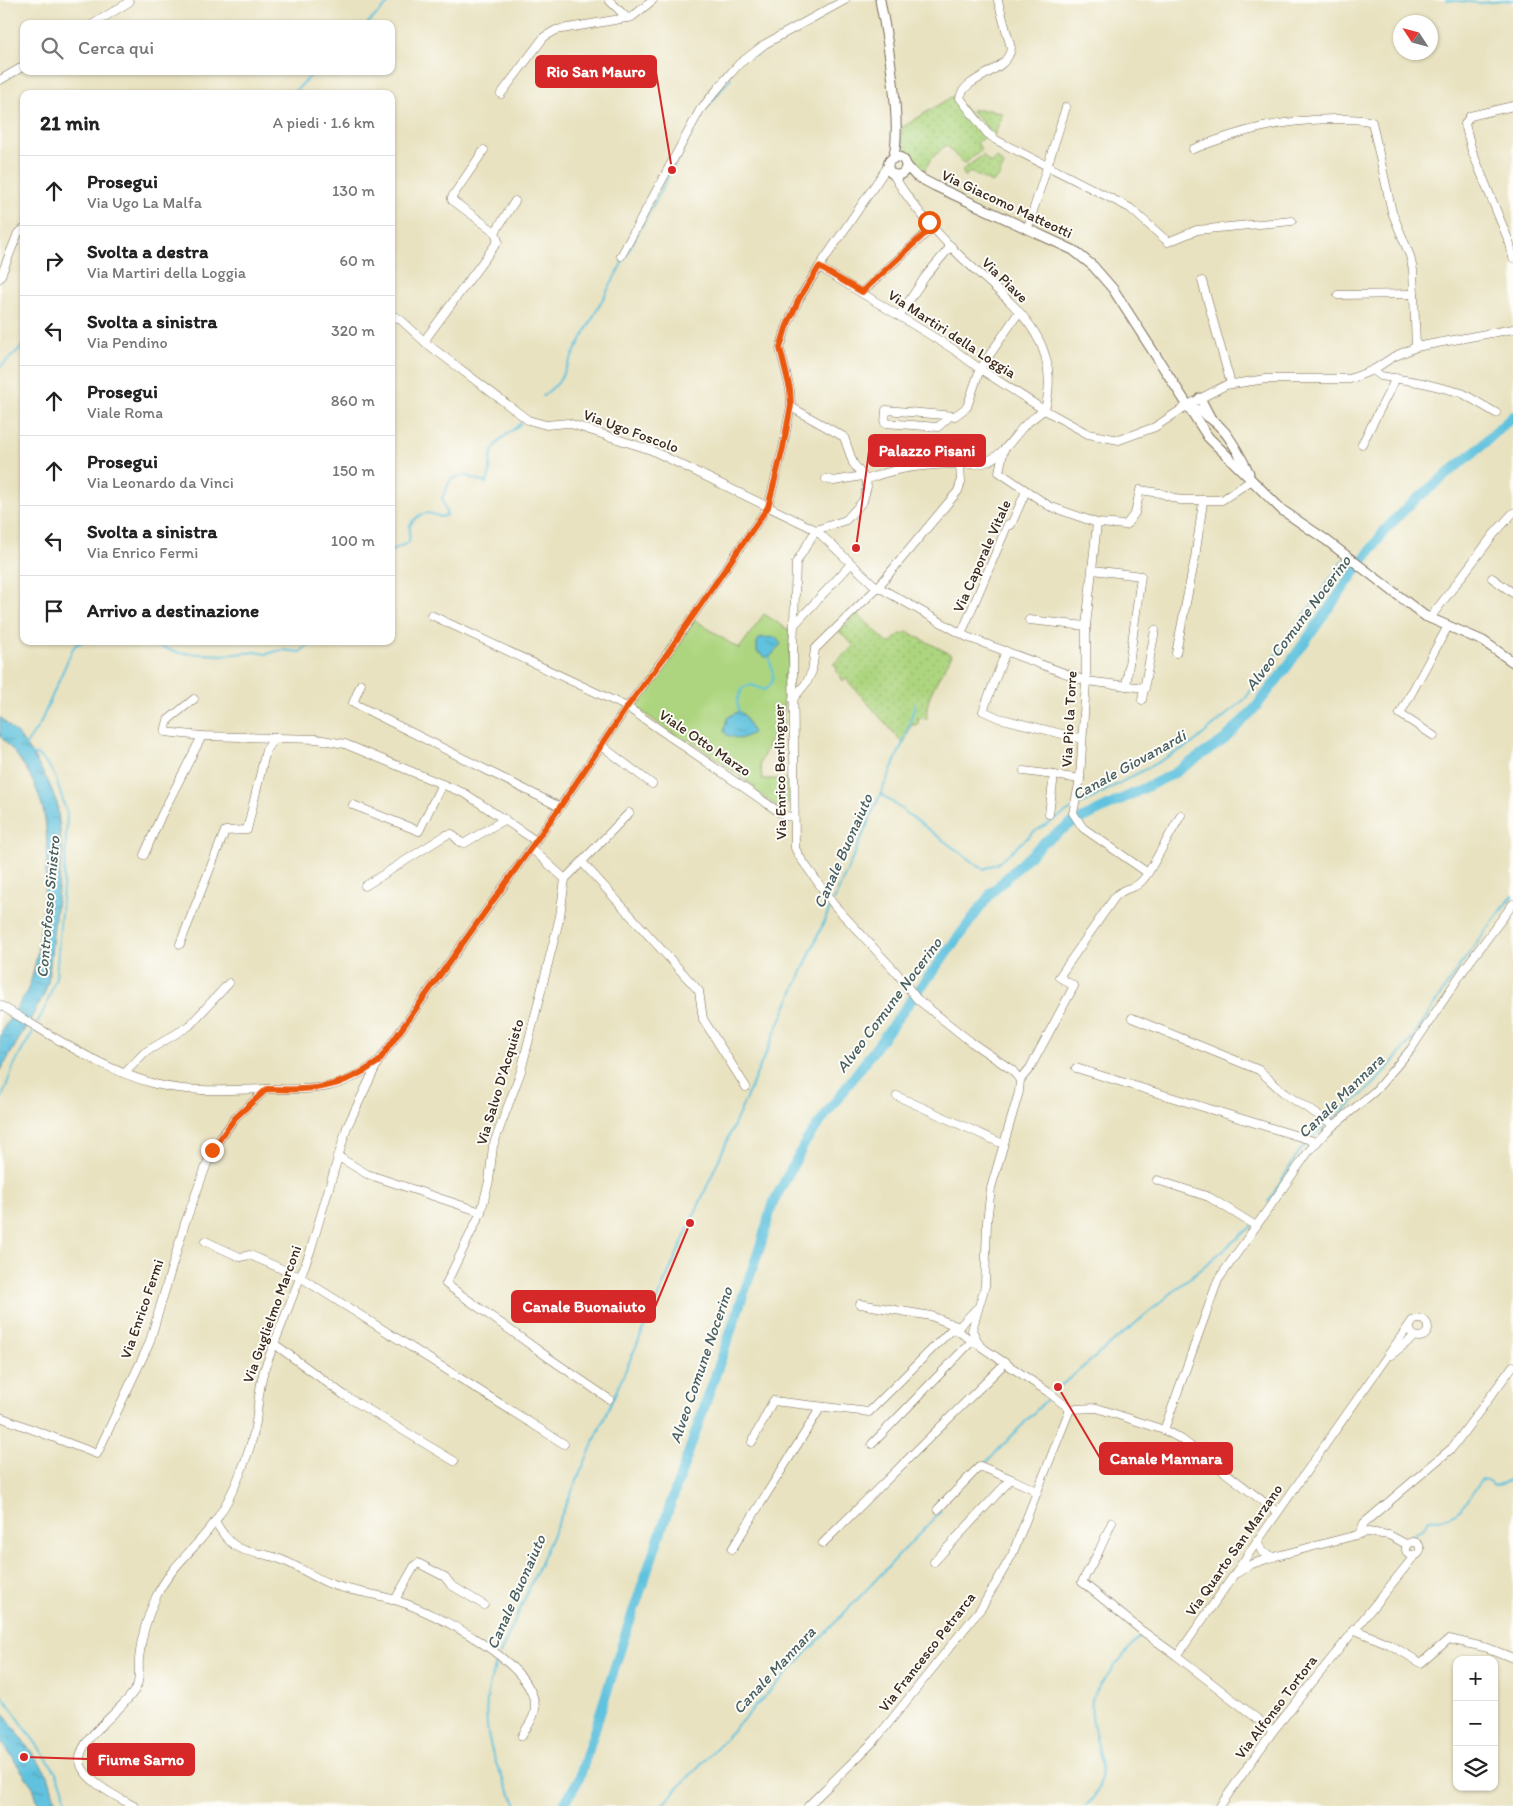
<!DOCTYPE html>
<html lang="it">
<head>
<meta charset="utf-8">
<style>
	body { margin:0; font-family:Itim,sans-serif; background:#f2f2f2; color:#222 }
	.controls { position:absolute; right:15px; bottom:15px; display:grid; overflow:hidden; border-radius:10px; box-shadow:0 1px 4px #0004 }
	.controls button { width:45px; height:45px; display:grid; place-items:center; padding:0; border:0; border-bottom:1px solid #e0e0e0; background:#fff; color:#222; font:25px sans-serif }
	.compass { position:absolute; left:1393px; top:15px; width:45px; height:45px; border-radius:50%; background:#fff; box-shadow:0 1px 4px #0004; rotate:306deg }
	.stop { position:absolute; width:15px; height:15px; margin:-11px; border:4px solid #ea580c; border-radius:50%; background:#fff }
	.stop.end { background:#ea580c; border-color:#fff; box-shadow:0 1px 5px #0008 }
	.list { margin:0; padding:0; list-style:none }
	h2 { display:flex; justify-content:space-between; align-items:center; height:65px; margin:0; padding:0 20px; font-size:21px }
	h2 small { font-size:16px; font-weight:400; color:#767676 }
	.list li { display:grid; grid-template-columns:32px 1fr auto; gap:15px; align-items:center; box-sizing:border-box; height:70px; padding:0 20px; border-top:1px solid #e0e0e0 }
	.list b { display:block; font-size:19px; white-space:nowrap }
	.list p { margin:0; font-size:16px; white-space:nowrap; color:#767676 }
	.list em { font-size:16px; font-style:normal; color:#767676 }
	.icon { flex:none; width:28px; height:28px; fill:none; stroke:currentColor; stroke-width:2; stroke-linecap:round; stroke-linejoin:round }
	.map { position:relative; flex:none; width:1513px; height:1806px; overflow:hidden }
	.search { position:absolute; background:#fff; box-shadow:0 1px 4px #0004; left:20px; top:20px; width:375px; height:55px; display:flex; align-items:center; gap:12px; box-sizing:border-box; padding:0 18px; border-radius:10px; color:#767676; font-size:19px }
	.panel { position:absolute; background:#fff; box-shadow:0 1px 4px #0004; left:20px; top:90px; width:375px; height:555px; border-radius:10px }
	.map>svg:first-child { display:block }
	.grass { fill:url(#grass-dots); stroke:#74804e }
	.green { fill:#add57f; stroke:#74804e }
	.water { fill:url(#water-ripples); stroke:#4e767e }
	.lines { fill:none; stroke-linecap:round; stroke-linejoin:round }
	.stream { stroke:#60c2de; stroke-width:2 }
	.river { stroke:#60c2de; stroke-width:10 }
	.minor-casing { stroke:#786a57; stroke-width:9 }
	.major-casing { stroke:#786a57; stroke-width:11 }
	.minor { stroke:#fff; stroke-width:8 }
	.major { stroke:#fff; stroke-width:9 }
	.route { stroke:#ea580c; stroke-width:6 }
	.labels { text-anchor:middle; dominant-baseline:central; stroke-width:4; stroke-linejoin:round; paint-order:stroke }
	.street-label { font-size:15px; fill:#3b2a1e; stroke:#fdfcf7 }
	.water-label { font-size:16px; font-style:italic; fill:#485f61; stroke:#fdfcf7 }
	.leader { fill:none; stroke:#d62828; stroke-width:2 }
	.callout-dot { fill:#d62828; stroke:#fdfcf7; stroke-width:2 }
	.callout { fill:#d62828; stroke:#d62828; stroke-width:2 }
	.callout-label { font-size:16px; text-anchor:middle; font-weight:bold; fill:#fff }
</style>
</head>
<body>
<div class="map">
<svg width="1513" height="1806" viewBox="0 0 1513 1806">
	<defs>
		<pattern id="grass-dots" width="8" height="8" patternUnits="userSpaceOnUse" patternTransform="scale(1.25)"><rect width="8" height="8" fill="#add57f"/><path d="M2 2h.1M6 6h.1" fill="none" stroke="#96b76d" stroke-width="1.8" stroke-linecap="round"/></pattern>
		<pattern id="water-ripples" width="26" height="14" patternUnits="userSpaceOnUse" patternTransform="scale(1.25)"><rect width="26" height="14" fill="#60c2de"/><path d="M2 4q2-2 4 0t4 0M15 11q2-2 4 0t4 0" fill="none" stroke="#509eb3"/></pattern>
	</defs>
	<rect width="100%" height="100%" fill="#fdfcf7"/>
	<filter id="ink" filterUnits="userSpaceOnUse"><feTurbulence type="fractalNoise" baseFrequency=".02" numOctaves="2"/><feDisplacementMap in="SourceGraphic" scale="10" xChannelSelector="R" yChannelSelector="G"/><feConvolveMatrix kernelMatrix="1 2 1 2 8 2 1 2 1" color-interpolation-filters="sRGB"/></filter>
	<filter id="wash" filterUnits="userSpaceOnUse"><feTurbulence type="fractalNoise" baseFrequency=".0096" numOctaves="4" result="noise"/><feDisplacementMap in="SourceGraphic" scale="20" xChannelSelector="R" yChannelSelector="G"/><feGaussianBlur stdDeviation="1.12" result="paint"/><feColorMatrix in="noise" values="0 0 0 0 0 0 0 0 0 0 0 0 0 0 0 0 0 1.4 0 .05"/><feComposite in="paint" operator="in"/></filter>
	<g filter="url(#wash)">
		<rect width="100%" height="100%" fill="#e8e2c0"/>
		<g class="grass">
			<path d="M951 97H955L987 135 977 143 982 150 964 164 946 145 931 159 922 174C906 161 900 147 901 126L903 127Z"/>
			<polygon points="971,110 993,110 993,112 1003,113 994,136"/>
			<polygon points="983,155 990,163 997,158 1004,166 1000,173 1001,175 992,183 970,172 965,177 962,170"/>
			<path d="M857 613 889 644 899 635 908 632 952 655C942 674 924 696 927 719L918 718V725H911L904 744 846 679 843 681 836 670 838 668 833 664 854 646 839 631Z"/>
		</g>
		<polygon class="green" points="764,614 790,631 789,673 784,675 783,734 773,735 760,763 762,779 789,779 790,802 784,807 779,808 753,790 755,787 689,739 685,742 634,706 695,620 739,649"/>
		<g class="water">
			<polygon points="775,637 781,644 771,656 765,657 757,652 757,642 760,638"/>
			<polygon points="739,711 745,716 753,733 740,739 727,735 724,731 727,718"/>
			<path d="M0 717 19 736 33 756 48 781 57 803 62 851 48 983 43 997 0 1072C0 1061 0 1047 0 1037 4 1022 24 1002 30 984 38 959 40 931 43 905 50 833 53 792 0 736Z"/>
			<polygon points="0,1708 48,1775 57,1806 39,1806 33,1787 0,1740"/>
		</g>
		<g class="lines">
			<g class="stream">
				<polyline points="1446,0 1481,3 1513,0"/>
				<polyline points="367,24 392,0"/>
				<polyline points="755,56 778,41"/>
				<polyline points="292,94 316,71"/>
				<polyline points="709,105 731,78"/>
				<polyline points="0,367 24,345"/>
				<polyline points="543,396 558,383 699,119"/>
				<path d="M391 551 409 542 410 525C418 513 427 510 440 517L447 515 442 498 451 479 465 475 486 483C492 476 489 465 491 456 496 438 510 434 521 423"/>
				<polyline points="142,641 180,653 224,655 256,652 266,654 281,650 300,652 313,641"/>
				<path d="M739 711 737 701 743 687 752 685 764 690C778 682 772 670 769 657"/>
				<polyline points="25,746 40,724 73,648 77,644 84,641"/>
				<polyline points="30,754 39,756 49,766 56,779 67,814 65,861 56,977 46,1006 37,1023"/>
				<polyline points="881,794 978,866 984,869 998,863 1034,832 1072,809"/>
				<polyline points="1076,807 1193,743 1245,699 1344,559"/>
				<polyline points="834,900 906,736 915,704"/>
				<polyline points="0,1103 14,1065 35,1028"/>
				<polyline points="1332,1120 1374,1084 1412,1039 1458,968 1513,895"/>
				<polyline points="1312,1138 1329,1123"/>
				<polyline points="1268,1202 1299,1152 1308,1141"/>
				<polyline points="1052,1393 1252,1226"/>
				<polyline points="983,1466 1049,1397"/>
				<path d="M1408 1538 1423 1528 1429 1519C1434 1518 1440 1520 1445 1518 1464 1511 1471 1495 1481 1480L1487 1481 1494 1486 1513 1480"/>
				<polyline points="500,1654 831,906"/>
				<path d="M498 1659C475 1712 488 1759 518 1806"/>
				<polyline points="0,1692 56,1772 63,1787 66,1806"/>
				<polyline points="661,1806 941,1511"/>
				<path d="M1086 1806C1120 1774 1087 1736 1092 1700 1094 1688 1130 1648 1140 1636"/>
			</g>
			<polyline class="river" points="563,1806 579,1779 626,1632 761,1244 772,1205 806,1141 992,892 1044,842 1069,825 1173,774 1224,740 1255,708 1284,671 1385,530 1408,506 1479,448 1513,416"/>
		</g>
	</g>
	<g filter="url(#ink)">
		<g class="lines">
			<g class="minor-casing">
				<g id="minor">
					<polyline points="609,0 627,18"/>
					<path d="M998 1 1011 48C1008 73 964 76 960 98L987 133 996 140 1130 208 1168 242 1197 230 1292 221"/>
					<polyline points="93,24 129,2 128,0"/>
					<polyline points="0,80 24,66"/>
					<polyline points="501,94 544,37 556,30 632,17 653,0"/>
					<polyline points="1513,106 1470,116 1465,124 1472,151 1510,244 1513,258"/>
					<path d="M1193 149C1242 130 1281 120 1334 119 1347 119 1360 118 1372 122L1392 212 1410 256 1413 270 1416 347"/>
					<path d="M893 174C909 203 935 231 958 254 1004 299 1065 334 1045 409"/>
					<polyline points="1028,227 1066,107"/>
					<polyline points="495,232 515,201"/>
					<polyline points="621,256 700,110 730,74 739,64 765,44 845,0"/>
					<polyline points="819,267 953,349 980,369 1041,408 1088,434 1119,440 1155,427 1188,405 1226,385 1266,379 1350,379 1373,370 1393,357 1416,347 1513,329"/>
					<polyline points="0,278 18,233 24,229"/>
					<polyline points="1202,281 1231,384"/>
					<polyline points="862,292 933,227"/>
					<polyline points="1338,295 1414,294"/>
					<polyline points="391,315 400,319 426,343 528,420 546,425 568,423 651,450 816,530 873,584 967,637 1086,681 1145,688"/>
					<polyline points="899,316 925,277 951,246"/>
					<polyline points="424,341 498,241 495,232 452,200 452,197 484,150"/>
					<polyline points="1373,370 1381,376 1423,383 1462,393 1496,413"/>
					<polyline points="791,407 844,437 853,463 866,480 867,487 863,501 846,520 816,530"/>
					<polyline points="950,416 938,427 885,423 886,410 955,416 967,407 980,369 1019,312"/>
					<polyline points="1362,444 1396,378"/>
					<polyline points="1003,453 999,472 1049,506 1097,523 1126,525 1135,513 1140,490 1160,493 1180,500 1222,500 1252,480"/>
					<polyline points="826,479 834,481 862,476"/>
					<path d="M866 480C892 468 923 465 952 464 962 464 977 466 986 462 1004 454 1011 440 1024 426 1030 420 1038 415 1045 409"/>
					<polyline points="1097,523 1086,626 1086,681 1080,779 1073,813 1083,828 1148,873 1181,815"/>
					<polyline points="816,530 796,563 793,652 795,848 799,856 834,905 896,972 917,999 971,1042 1012,1070 1020,1080 1019,1092 991,1188 987,1222 985,1286 972,1330 980,1346 1048,1392 1070,1409"/>
					<polyline points="1093,570 1141,576 1126,686"/>
					<polyline points="1492,578 1513,593"/>
					<polyline points="431,615 627,707 785,816 794,817"/>
					<polyline points="1430,618 1494,534 1513,513"/>
					<polyline points="1029,620 1086,626"/>
					<polyline points="795,624 851,564"/>
					<polyline points="962,632 1008,524 1011,525 1026,491"/>
					<polyline points="1006,651 983,711 999,718 1082,739"/>
					<polyline points="1176,653 1195,558 1203,502"/>
					<polyline points="361,684 353,703 560,807"/>
					<polyline points="194,699 168,720 165,732 202,736 317,739 345,744 466,794 536,841"/>
					<polyline points="793,699 807,682 812,671 815,649 878,587 958,491 961,482 960,464"/>
					<polyline points="1142,700 1155,630"/>
					<polyline points="1434,736 1400,714 1448,626"/>
					<polyline points="602,746 652,784"/>
					<polyline points="1024,771 1054,775 1049,814"/>
					<polyline points="1054,775 1080,779"/>
					<polyline points="353,805 419,831 442,784"/>
					<polyline points="531,848 565,879 560,916 521,1071 493,1146 489,1181 481,1212 446,1284 549,1358 609,1399"/>
					<polyline points="144,855 161,816 202,736"/>
					<polyline points="582,862 699,991 703,1019 746,1087"/>
					<polyline points="565,879 629,813"/>
					<polyline points="365,886 446,835 452,834 460,842 465,843 505,819"/>
					<polyline points="180,944 225,831 247,830 266,750 274,738"/>
					<path d="M0 1005C49 1034 100 1069 155 1084 191 1093 229 1090 265 1089 313 1089 336 1093 376 1063"/>
					<polyline points="1132,1018 1259,1070 1285,1094 1334,1125"/>
					<polyline points="1076,1068 1317,1142"/>
					<polyline points="125,1073 144,1053 189,1026 229,983"/>
					<path d="M1020 1080 1030 1068 1074 986 1059 977 1115 897C1129 882 1133 895 1148 873"/>
					<polyline points="897,1096 1003,1144"/>
					<polyline points="337,1156 367,1174 481,1212"/>
					<polyline points="1157,1180 1209,1197 1256,1226"/>
					<polyline points="205,1241 240,1257 250,1255 300,1277 564,1444"/>
					<polyline points="860,1304 931,1316 959,1327"/>
					<circle cx="1419" cy="1328" r="9"/>
					<polyline points="956,1330 976,1343"/>
					<polyline points="273,1343 344,1395 454,1461"/>
					<polyline points="1391,1355 1415,1336"/>
					<polyline points="1070,1409 1097,1408 1164,1430 1181,1439 1277,1512"/>
					<polyline points="0,1417 97,1454 149,1344 185,1223 212,1150 235,1118 267,1089"/>
					<polyline points="1164,1430 1218,1280 1309,1151 1325,1133 1375,1091 1411,1049 1465,968 1513,904"/>
					<polyline points="752,1442 773,1401 869,1412 952,1329 956,1330 976,1309"/>
					<polyline points="872,1444 972,1341"/>
					<polyline points="938,1509 980,1466 1011,1479"/>
					<path d="M215 1521C221 1531 227 1541 237 1547 249 1554 264 1553 277 1558 295 1564 311 1576 328 1583 350 1592 375 1593 398 1601 435 1613 536 1663 535 1709 535 1718 526 1728 522 1736"/>
					<polyline points="1112,1522 1099,1551 1082,1582 1141,1630 1177,1656"/>
					<polyline points="1359,1534 1364,1523 1452,1448 1513,1366"/>
					<polyline points="1257,1541 1262,1552 1273,1557"/>
					<circle cx="1413" cy="1549" r="7"/>
					<polyline points="823,1543 1006,1362"/>
					<polyline points="732,1549 821,1407"/>
					<polyline points="934,1562 1011,1479 1037,1491"/>
					<polyline points="1237,1573 1252,1564 1273,1557 1368,1532 1389,1535 1408,1545"/>
					<polyline points="395,1600 415,1565 418,1563 445,1577 451,1585 484,1605"/>
					<polyline points="1353,1629 1389,1644 1421,1663 1449,1639 1488,1648 1513,1658"/>
					<polyline points="1273,1731 1177,1656 1412,1321"/>
					<path d="M134 1806C119 1798 78 1778 80 1758 82 1735 124 1710 136 1688 141 1679 138 1668 139 1659 141 1637 147 1617 156 1597 171 1565 197 1548 216 1520 233 1495 251 1452 256 1422 258 1404 259 1388 264 1370L310 1252 347 1127 378 1062 560 807 627 707 664 658 768 507 783 448 791 405 790 389 780 349 786 328 799 299 819 267 888 166"/>
					<polyline points="808,1806 875,1740 982,1607 1012,1555 1070,1409"/>
					<polyline points="1220,1806 1273,1731 1415,1555"/>
				</g>
			</g>
			<g class="major-casing">
				<g id="major">
					<path d="M880 0C887 36 903 126 893 159"/>
					<circle cx="897" cy="166" r="9"/>
					<polyline points="906,165 916,176 935,186 1073,250 1093,266 1113,289 1208,437 1282,510 1326,540 1425,616 1483,641 1513,662"/>
					<polyline points="1200,398 1210,417 1208,417"/>
					<path d="M1188 405C1223 421 1232 440 1249 473"/>
				</g>
			</g>
			<use href="#minor" class="minor"/>
			<use href="#major" class="major"/>
		</g>
	</g>
	<g class="lines" filter="url(#ink)">
		<path class="route" d="M212 1150 235 1118 267 1089C312 1091 340 1089 378 1062L560 807 627 707 664 658 768 507 783 448 791 405 790 389 780 348 786 328 799 299 819 267 862 292 933 226 929 222"/>
	</g>
	<g class="labels">
		<g class="street-label">
			<text transform="translate(1007 204) rotate(25)">Via Giacomo Matteotti</text>
			<text transform="translate(1005 280) rotate(44)">Via Piave</text>
			<text transform="translate(952 334) rotate(33)">Via Martiri della Loggia</text>
			<text transform="translate(631 431) rotate(20)">Via Ugo Foscolo</text>
			<text transform="translate(982 556) rotate(-66)">Via Caporale Vitale</text>
			<text transform="translate(1069 719) rotate(-87)">Via Pio la Torre</text>
			<text transform="translate(705 743) rotate(34)">Viale Otto Marzo</text>
			<text transform="translate(780 772) rotate(-91)">Via Enrico Berlinguer</text>
			<text transform="translate(500 1082) rotate(-73)">Via Salvo D'Acquisto</text>
			<text transform="translate(142 1309) rotate(-71)">Via Enrico Fermi</text>
			<text transform="translate(272 1314) rotate(-70)">Via Guglielmo Marconi</text>
			<text transform="translate(1234 1550) rotate(-55)">Via Quarto San Marzano</text>
			<text transform="translate(927 1652) rotate(-52)">Via Francesco Petrarca</text>
			<text transform="translate(1276 1707) rotate(-53)">Via Alfonso Tortora</text>
		</g>
		<g class="water-label">
			<text transform="translate(1298 623) rotate(-53)">Alveo Comune Nocerino</text>
			<text transform="translate(1129 765) rotate(-29)">Canale Giovanardi</text>
			<text transform="translate(843 851) rotate(-66)">Canale Buonaiuto</text>
			<text transform="translate(48 907) rotate(-85)">Controfosso Sinistro</text>
			<text transform="translate(889 1005) rotate(-53)">Alveo Comune Nocerino</text>
			<text transform="translate(1341 1096) rotate(-44)">Canale Mannara</text>
			<text transform="translate(701 1365) rotate(-71)">Alveo Comune Nocerino</text>
			<text transform="translate(516 1592) rotate(-66)">Canale Buonaiuto</text>
			<text transform="translate(774 1670) rotate(-47)">Canale Mannara</text>
		</g>
	</g>
	<path class="leader" d="M672 170L656 72M856 548L869 451M690 1223L655 1307M1058 1387L1100 1458M24 1757L88 1759"/>
	<g class="callout-dot">
		<circle cx="672" cy="170" r="5"/>
		<circle cx="856" cy="548" r="5"/>
		<circle cx="690" cy="1223" r="5"/>
		<circle cx="1058" cy="1387" r="5"/>
		<circle cx="24" cy="1757" r="5"/>
	</g>
	<g class="callout">
		<rect x="536" y="56" width="120" height="31" rx="5"/>
		<rect x="869" y="435" width="116" height="31" rx="5"/>
		<rect x="512" y="1291" width="143" height="31" rx="5"/>
		<rect x="1100" y="1443" width="132" height="31" rx="5"/>
		<rect x="88" y="1744" width="106" height="31" rx="5"/>
	</g>
	<g class="callout-label">
		<text x="596" y="77">Rio San Mauro</text>
		<text x="927" y="456">Palazzo Pisani</text>
		<text x="584" y="1312">Canale Buonaiuto</text>
		<text x="1166" y="1464">Canale Mannara</text>
		<text x="141" y="1765">Fiume Sarno</text>
	</g>
</svg>
<div class="controls">
<button>+</button>
<button>−</button>
<button><svg class="icon" aria-label="layers" viewBox="0 0 24 24"><path d="M12 4l9 5-9 5-9-5zM3 14l9 5 9-5"/></svg></button>
</div>
<svg class="compass" viewBox="-18 -18 36 36"><path d="M0-13l5 13h-10z" fill="#e53935"/><path d="M0 13l5-13h-10z" fill="#767676"/></svg>
<div class="stop" style="left:929px;top:222px"></div>
<div class="stop end" style="left:212px;top:1150px"></div>
<div class="search"><svg class="icon" aria-label="search" viewBox="0 0 24 24"><circle cx="10" cy="10" r="6"/><path d="M15 15l6 6"/></svg>Cerca qui</div>
<section class="panel">
<h2>21 min<small>A piedi · 1.6 km</small></h2>
<ul class="list">
<li><svg class="icon" aria-label="ahead" viewBox="0 0 24 24"><path d="M12 20V5M6 11l6-6 6 6"/></svg><div><b>Prosegui</b><p>Via Ugo La Malfa</p></div><em>130 m</em></li>
<li><svg class="icon" aria-label="right" viewBox="0 0 24 24"><path d="M7 20v-9h11M14 6l5 5-5 5"/></svg><div><b>Svolta a destra</b><p>Via Martiri della Loggia</p></div><em>60 m</em></li>
<li><svg class="icon" aria-label="left" viewBox="0 0 24 24"><path d="M17 20v-9H6M10 6l-5 5 5 5"/></svg><div><b>Svolta a sinistra</b><p>Via Pendino</p></div><em>320 m</em></li>
<li><svg class="icon" aria-label="ahead" viewBox="0 0 24 24"><path d="M12 20V5M6 11l6-6 6 6"/></svg><div><b>Prosegui</b><p>Viale Roma</p></div><em>860 m</em></li>
<li><svg class="icon" aria-label="ahead" viewBox="0 0 24 24"><path d="M12 20V5M6 11l6-6 6 6"/></svg><div><b>Prosegui</b><p>Via Leonardo da Vinci</p></div><em>150 m</em></li>
<li><svg class="icon" aria-label="left" viewBox="0 0 24 24"><path d="M17 20v-9H6M10 6l-5 5 5 5"/></svg><div><b>Svolta a sinistra</b><p>Via Enrico Fermi</p></div><em>100 m</em></li>
<li><svg class="icon" aria-label="arrive" viewBox="0 0 24 24"><path d="M6 21V4h12l-3 4 3 4H6"/></svg><div><b>Arrivo a destinazione</b></div></li>
</ul>
</section>
</div>
</body>
</html>
